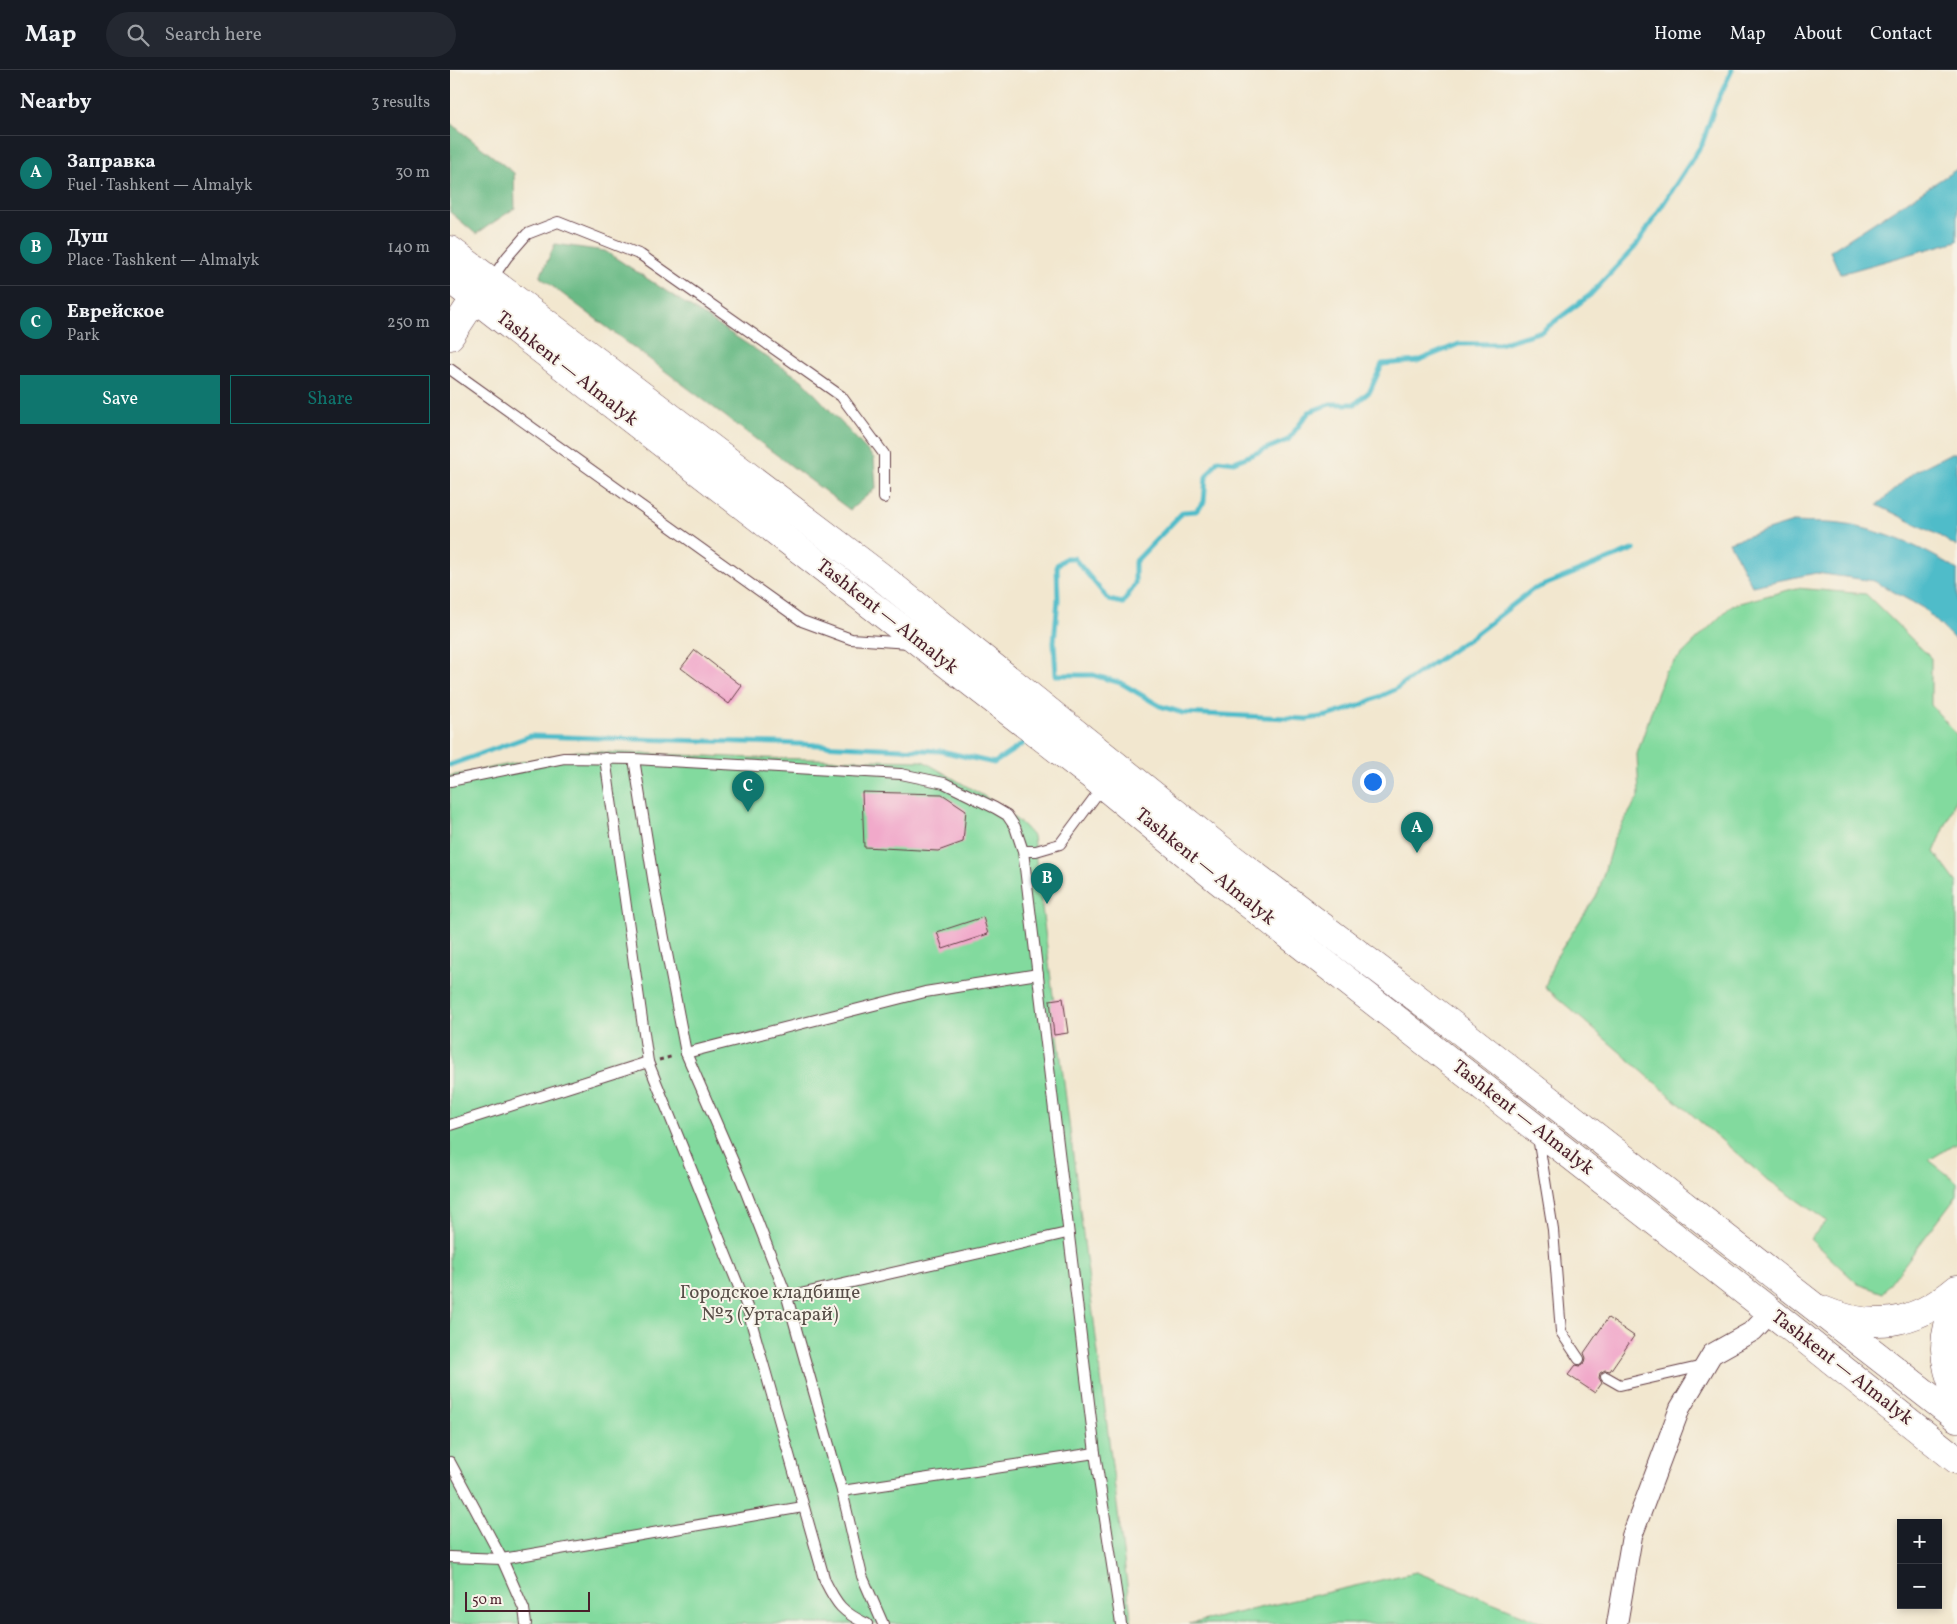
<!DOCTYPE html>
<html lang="en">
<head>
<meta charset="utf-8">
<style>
	body { margin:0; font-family:Vollkorn,serif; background:#242831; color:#f1f3f6 }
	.controls { position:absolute; right:15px; bottom:15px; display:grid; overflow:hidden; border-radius:0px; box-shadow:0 2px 8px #0003 }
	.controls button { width:45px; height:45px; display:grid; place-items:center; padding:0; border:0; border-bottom:1px solid #363941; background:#171b24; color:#f1f3f6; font:25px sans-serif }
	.scale { position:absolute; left:15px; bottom:12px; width:125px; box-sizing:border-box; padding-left:5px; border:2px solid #4a1f2b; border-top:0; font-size:14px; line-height:18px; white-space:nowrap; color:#4a1f2b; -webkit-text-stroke:4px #f7f3e8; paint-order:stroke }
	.you { position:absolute; left:922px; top:711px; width:18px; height:18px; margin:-12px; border:4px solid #fff; border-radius:50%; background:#1a73e8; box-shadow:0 0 0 8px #1a73e833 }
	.badge { display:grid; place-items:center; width:32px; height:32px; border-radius:50%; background:#0f766e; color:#fff; font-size:16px; font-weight:700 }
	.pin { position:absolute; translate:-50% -41px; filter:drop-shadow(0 1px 2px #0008) }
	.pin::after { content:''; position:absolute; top:26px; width:18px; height:15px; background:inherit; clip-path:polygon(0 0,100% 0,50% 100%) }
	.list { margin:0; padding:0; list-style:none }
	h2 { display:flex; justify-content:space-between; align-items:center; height:65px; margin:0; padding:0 20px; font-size:21px }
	h2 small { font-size:16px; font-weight:400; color:#9ea1a6 }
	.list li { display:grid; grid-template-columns:32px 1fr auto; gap:15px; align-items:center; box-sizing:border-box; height:75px; padding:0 20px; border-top:1px solid #363941 }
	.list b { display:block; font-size:19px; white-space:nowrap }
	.list p { margin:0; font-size:16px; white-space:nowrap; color:#9ea1a6 }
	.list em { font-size:16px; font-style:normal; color:#9ea1a6 }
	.actions { display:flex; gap:10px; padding:15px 20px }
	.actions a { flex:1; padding:11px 0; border:1px solid #0f766e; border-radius:0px; text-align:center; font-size:18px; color:#0f766e }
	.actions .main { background:#0f766e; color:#fff }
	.icon { flex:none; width:28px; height:28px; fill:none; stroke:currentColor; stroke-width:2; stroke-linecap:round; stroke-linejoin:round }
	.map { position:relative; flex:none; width:1507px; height:1554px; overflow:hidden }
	header { display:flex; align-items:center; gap:30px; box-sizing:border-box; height:70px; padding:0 25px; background:#171b24; border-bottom:1px solid #363941 }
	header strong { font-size:24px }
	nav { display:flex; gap:28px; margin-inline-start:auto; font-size:18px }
	.search { width:350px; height:45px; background:#242831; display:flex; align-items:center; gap:12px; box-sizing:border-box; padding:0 18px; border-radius:28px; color:#9ea1a6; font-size:19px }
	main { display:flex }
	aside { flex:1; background:#171b24 }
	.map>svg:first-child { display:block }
	.green { fill:#82da9e; stroke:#667c64 }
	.forest { fill:#69ba85; stroke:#5a6c58 }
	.water { fill:#4fbcc9; stroke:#4c6e7a }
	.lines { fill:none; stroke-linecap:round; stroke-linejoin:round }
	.stream { stroke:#4fbcc9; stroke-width:5 }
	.building { fill:#f1a9ca }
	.lane-casing { stroke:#633d44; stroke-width:12 }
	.street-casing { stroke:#633d44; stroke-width:22 }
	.secondary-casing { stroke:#633d44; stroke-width:29 }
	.primary-casing { stroke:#633d44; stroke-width:29 }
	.highway-casing { stroke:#633d44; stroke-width:29 }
	.path { stroke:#633d44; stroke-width:3; stroke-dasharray:4 4; stroke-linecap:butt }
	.lane { stroke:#fff; stroke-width:10 }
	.street { stroke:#fff; stroke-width:20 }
	.secondary { stroke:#fff; stroke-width:28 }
	.primary { stroke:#fff; stroke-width:28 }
	.highway { stroke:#fff; stroke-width:28 }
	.labels { text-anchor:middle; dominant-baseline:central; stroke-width:4; stroke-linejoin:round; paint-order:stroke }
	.street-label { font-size:19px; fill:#4a1f2b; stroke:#f7f3e8 }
	.park-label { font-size:19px; fill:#584e48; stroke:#f7f3e8 }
</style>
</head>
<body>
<header>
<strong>Map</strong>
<div class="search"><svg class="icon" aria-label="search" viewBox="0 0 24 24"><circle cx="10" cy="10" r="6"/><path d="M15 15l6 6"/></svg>Search here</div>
<nav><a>Home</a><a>Map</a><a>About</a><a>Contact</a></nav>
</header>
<main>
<aside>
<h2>Nearby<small>3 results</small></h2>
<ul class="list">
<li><span class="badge">A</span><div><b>Заправка</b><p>Fuel · Tashkent — Almalyk</p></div><em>30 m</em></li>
<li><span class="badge">B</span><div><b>Душ</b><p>Place · Tashkent — Almalyk</p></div><em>140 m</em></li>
<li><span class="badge">C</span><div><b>Еврейское</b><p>Park</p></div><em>250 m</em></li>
</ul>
<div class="actions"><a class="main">Save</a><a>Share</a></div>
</aside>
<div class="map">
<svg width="1507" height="1554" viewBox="0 0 1507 1554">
	<rect width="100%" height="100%" fill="#f7f3e8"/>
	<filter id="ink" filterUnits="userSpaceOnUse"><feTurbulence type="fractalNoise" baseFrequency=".02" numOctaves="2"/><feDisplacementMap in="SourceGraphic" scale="10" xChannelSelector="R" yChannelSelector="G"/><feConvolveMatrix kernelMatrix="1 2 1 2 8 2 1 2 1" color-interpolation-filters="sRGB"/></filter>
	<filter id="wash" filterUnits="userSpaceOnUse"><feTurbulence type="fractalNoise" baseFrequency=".0096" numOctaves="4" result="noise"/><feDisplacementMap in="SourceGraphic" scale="20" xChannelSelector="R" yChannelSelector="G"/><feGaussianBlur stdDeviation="1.12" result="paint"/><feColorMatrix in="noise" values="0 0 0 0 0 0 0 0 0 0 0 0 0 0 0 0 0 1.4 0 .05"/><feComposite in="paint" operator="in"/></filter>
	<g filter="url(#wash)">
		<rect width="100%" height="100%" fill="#f2e7cf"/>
		<g class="green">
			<polygon points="1346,518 1416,524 1481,588 1481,635 1507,665 1507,724 1501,743 1484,782 1507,813 1507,1073 1479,1090 1507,1112 1507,1125 1433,1223 1408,1214 1360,1169 1377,1151 1314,1107 1095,917 1105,889 1148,823 1164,768 1189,726 1187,684 1215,601 1282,535"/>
			<polygon points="127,681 305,688 473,691 544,732 573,755 583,766 682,1554 0,1554 0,706"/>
			<polygon points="966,1502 1097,1554 739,1554"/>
		</g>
		<g class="forest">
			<polygon points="0,53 64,103 65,138 26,164 0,142"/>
			<polygon points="105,174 155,181 352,310 424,388 426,418 400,440 90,207"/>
		</g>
		<g class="water">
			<polygon points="1507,99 1507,171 1390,204 1380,181"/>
			<polygon points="1501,383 1507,383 1507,477 1488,465 1427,435 1464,402"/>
			<path d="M1343 452C1361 453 1380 452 1397 455 1434 461 1477 479 1507 500V572L1473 538 1424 511 1366 503 1302 516 1279 472Z"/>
		</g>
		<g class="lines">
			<g class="stream">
				<polyline points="1184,479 1082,520 1023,566 944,620 909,636 877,646 857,649 733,643 710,636 671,613 643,605 606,605 604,572 608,530 607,495 616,488 624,488 659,530 673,533 685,514 685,492 733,442 746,441 754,432 756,407 768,390 784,392 838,370 859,342 880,334 905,334 920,321 932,294 967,291 1009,274 1049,274 1092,261 1140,225 1186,176 1252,74 1265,36 1282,0"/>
				<polyline points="0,695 80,666 328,673 491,681 544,693 574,673"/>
			</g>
		</g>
		<g id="blocks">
			<g class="building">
				<polygon points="245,580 292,616 279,634 231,598"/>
				<polygon points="412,722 492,724 516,740 513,772 488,781 414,777"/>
				<polygon points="533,847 538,864 493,879 487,862"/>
				<polygon points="613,928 618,963 604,965 600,930"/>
				<polygon points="1158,1248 1184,1266 1160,1301 1155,1300 1150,1303 1149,1308 1152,1313 1145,1323 1118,1305 1126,1295 1130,1296 1135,1292 1136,1288 1134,1283"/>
			</g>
		</g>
	</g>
	<g filter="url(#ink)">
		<use href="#blocks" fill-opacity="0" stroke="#633d44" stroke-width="1"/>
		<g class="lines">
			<g class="lane-casing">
				<g id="lane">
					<polyline points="41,210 57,187 77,164 108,152 191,185 391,326 434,384 434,428"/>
					<polyline points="0,299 352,551 401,569 459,573"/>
					<path d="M155 688 198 992 297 1237 375 1511C387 1535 392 1542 417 1554"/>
					<polyline points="184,689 205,821 236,983 292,1112 337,1227 392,1421 412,1506 433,1554"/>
					<polyline points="0,711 114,688 184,689 451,704 494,713 545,738 557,745 565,757 573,781 645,1383 671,1554"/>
					<polyline points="573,781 586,781 610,774 653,716"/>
					<polyline points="236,983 475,922 588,904"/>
					<polyline points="0,1055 198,992"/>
					<polyline points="1088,1067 1103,1160 1111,1262 1129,1289"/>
					<polyline points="337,1227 617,1163"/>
					<polyline points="1156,1307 1170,1315 1253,1296"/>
					<polyline points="0,1392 52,1489 74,1539 76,1554"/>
					<polyline points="392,1421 645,1383"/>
					<polyline points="0,1487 52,1489 353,1437"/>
				</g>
			</g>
			<g class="street-casing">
				<polyline id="street" points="1167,1554 1182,1466 1230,1338 1262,1284 1303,1261 1321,1242"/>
			</g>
			<g class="secondary-casing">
				<polyline id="secondary" points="0,266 25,228"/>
			</g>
			<g class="primary-casing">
				<g id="primary">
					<path d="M1507 1233C1490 1266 1492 1292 1507 1325"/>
					<path d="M1370 1239C1422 1261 1463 1256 1507 1219"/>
				</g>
			</g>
			<g class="highway-casing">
				<g id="highway">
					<polyline points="0,180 430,506 783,789 1013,963 1507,1348"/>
					<polyline points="0,209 642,706 767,809 1321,1242 1507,1390"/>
				</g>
			</g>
			<polyline class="path" points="209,990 224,986"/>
			<use href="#lane" class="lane"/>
			<use href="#street" class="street"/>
			<use href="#secondary" class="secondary"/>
			<use href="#primary" class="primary"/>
			<use href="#highway" class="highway"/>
		</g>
	</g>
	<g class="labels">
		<g class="street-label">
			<text transform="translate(117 299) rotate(38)">Tashkent — Almalyk</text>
			<text transform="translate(437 547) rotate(38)">Tashkent — Almalyk</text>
			<text transform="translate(755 797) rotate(39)">Tashkent — Almalyk</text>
			<text transform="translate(1073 1048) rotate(38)">Tashkent — Almalyk</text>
			<text transform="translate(1392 1298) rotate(38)">Tashkent — Almalyk</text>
		</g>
		<g class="park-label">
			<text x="320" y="1223">Городское кладбище<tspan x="320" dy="22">№3 (Уртасарай)</tspan></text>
		</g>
	</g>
</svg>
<div class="controls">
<button>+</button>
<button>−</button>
</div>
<div class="scale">50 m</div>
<div class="you"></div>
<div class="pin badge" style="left:967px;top:783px">A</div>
<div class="pin badge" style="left:597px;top:834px">B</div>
<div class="pin badge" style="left:298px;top:742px">C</div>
</div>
</main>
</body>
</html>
